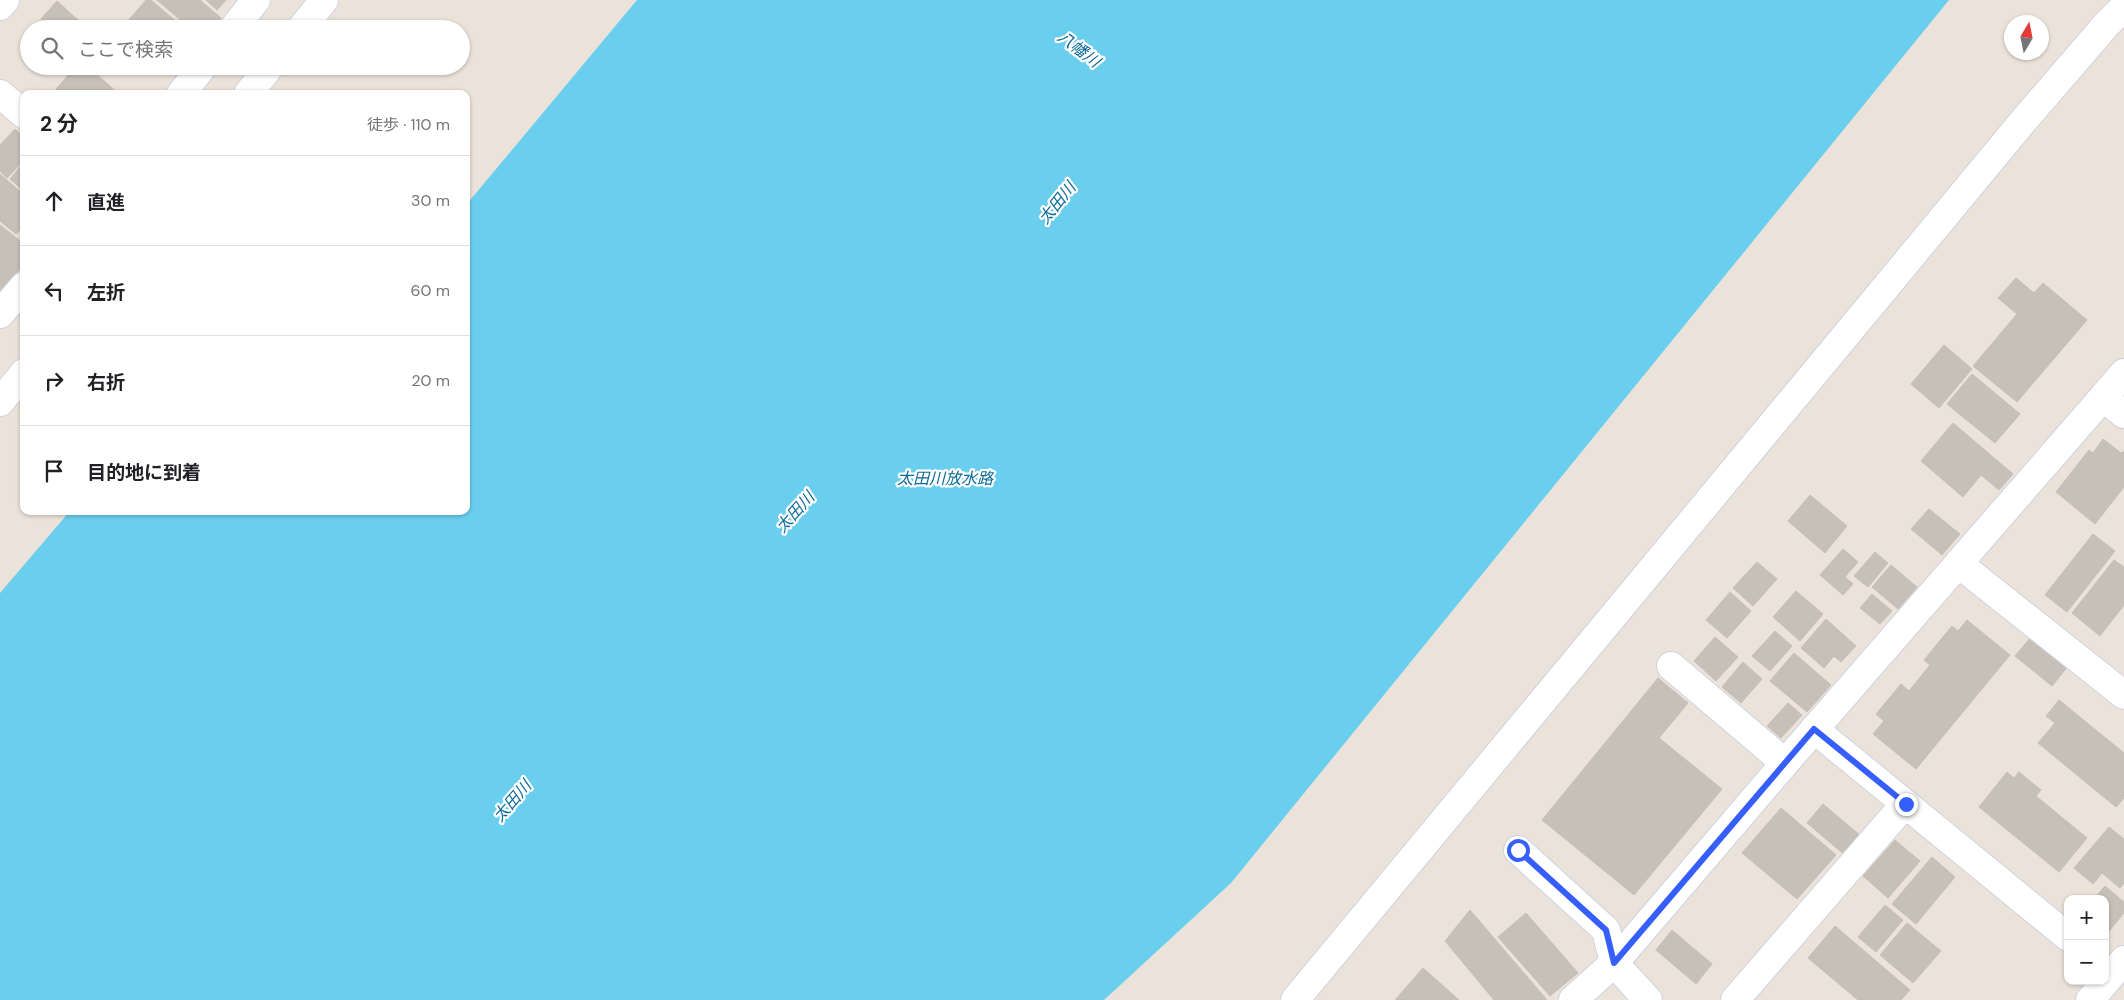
<!DOCTYPE html>
<html lang="ja">
<head>
<meta charset="utf-8">
<style>
	body { margin:0; font-family:"DM Sans","Noto Sans JP",sans-serif; background:#f2f2f2; color:#202124 }
	.controls { position:absolute; right:15px; bottom:15px; display:grid; overflow:hidden; border-radius:10px; box-shadow:0 1px 4px #0004 }
	.controls button { width:45px; height:45px; display:grid; place-items:center; padding:0; border:0; border-bottom:1px solid #e0e0e0; background:#fff; color:#202124; font:25px sans-serif }
	.compass { position:absolute; left:2004px; top:15px; width:45px; height:45px; border-radius:50%; background:#fff; box-shadow:0 1px 4px #0004; rotate:10deg }
	.stop { position:absolute; width:15px; height:15px; margin:-11px; border:4px solid #365efb; border-radius:50%; background:#fff }
	.stop.end { background:#365efb; border-color:#fff; box-shadow:0 1px 5px #0008 }
	.list { margin:0; padding:0; list-style:none }
	h2 { display:flex; justify-content:space-between; align-items:center; height:65px; margin:0; padding:0 20px; font-size:21px }
	h2 small { font-size:16px; font-weight:400; color:#757577 }
	.list li { display:grid; grid-template-columns:32px 1fr auto; gap:15px; align-items:center; box-sizing:border-box; height:90px; padding:0 20px; border-top:1px solid #e0e0e0 }
	.list b { display:block; font-size:19px; white-space:nowrap }
	.list em { font-size:16px; font-style:normal; color:#757577 }
	.icon { flex:none; width:28px; height:28px; fill:none; stroke:currentColor; stroke-width:2; stroke-linecap:round; stroke-linejoin:round }
	.map { position:relative; flex:none; width:2124px; height:1000px; overflow:hidden }
	.search { position:absolute; background:#fff; box-shadow:0 1px 4px #0004; left:20px; top:20px; width:450px; height:55px; display:flex; align-items:center; gap:12px; box-sizing:border-box; padding:0 18px; border-radius:28px; color:#757577; font-size:19px }
	.panel { position:absolute; background:#fff; box-shadow:0 1px 4px #0004; left:20px; top:90px; width:450px; height:425px; border-radius:10px }
	.map>svg:first-child { display:block }
	.water { fill:#6aceef }
	.building { fill:#c6c0b9; stroke:#c6bfb3 }
	.lines { fill:none; stroke-linecap:round; stroke-linejoin:round }
	.minor-casing { stroke:#ced2e1; stroke-width:30 }
	.minor { stroke:#fff; stroke-width:28 }
	.route { stroke:#365efb; stroke-width:6 }
	.labels { text-anchor:middle; dominant-baseline:central; stroke-width:4.5; stroke-linejoin:round; paint-order:stroke }
	.water-label { font-size:16px; font-style:italic; fill:#0c6a98; stroke:#fff }
</style>
</head>
<body>
<div class="map">
<svg width="2124" height="1000" viewBox="0 0 2124 1000">
	<rect width="100%" height="100%" fill="#ebe3d9"/>
	<polygon class="water" points="637,0 1949,0 1231,883 1104,1000 0,1000 0,593 70,511 466,511 466,205"/>
	<g class="building">
		<polygon points="146,0 151,0 185,29 121,29"/>
		<polygon points="157,0 200,0 221,18 211,29 191,29"/>
		<polygon points="206,0 226,0 217,10"/>
		<polygon points="57,1 88,29 52,29 41,19"/>
		<polygon points="76,66 87,66 119,94 52,94"/>
		<polygon points="15,129 24,138 24,160 7,178 0,171 0,145"/>
		<polygon points="24,162 24,191 10,179"/>
		<polygon points="0,174 24,195 24,225 16,234 0,221"/>
		<polygon points="0,225 24,244 24,264 0,293"/>
		<polygon points="2016,278 2034,293 2043,283 2087,320 2017,402 1973,366 2017,314 1998,298"/>
		<polygon points="1944,345 1972,369 1939,408 1911,384"/>
		<polygon points="1972,374 2020,414 1995,443 1947,404"/>
		<polygon points="1953,423 2013,474 1999,490 1981,475 1963,497 1921,461"/>
		<polygon points="2103,439 2121,453 2124,451 2124,487 2095,524 2056,492 2089,450 2093,453"/>
		<polygon points="1810,495 1847,526 1825,553 1788,521"/>
		<polygon points="1929,509 1960,534 1942,555 1911,529"/>
		<polygon points="2093,534 2115,551 2067,612 2045,595"/>
		<polygon points="1843,549 1858,562 1845,577 1853,584 1843,595 1820,575"/>
		<polygon points="1875,552 1888,563 1868,587 1854,576"/>
		<polygon points="2114,560 2124,567 2124,605 2100,636 2072,613"/>
		<polygon points="1757,562 1777,579 1753,606 1733,588"/>
		<polygon points="1891,565 1917,587 1898,609 1872,587"/>
		<polygon points="1796,591 1823,614 1800,641 1773,617"/>
		<polygon points="1730,592 1751,611 1727,638 1706,620"/>
		<polygon points="1872,594 1892,611 1880,624 1860,608"/>
		<polygon points="1826,619 1856,646 1841,662 1834,656 1824,668 1801,648"/>
		<polygon points="1967,620 2010,655 1916,769 1873,734 1884,721 1876,714 1901,684 1909,691 1930,665 1924,660 1952,626 1958,631"/>
		<polygon points="1775,631 1792,646 1770,671 1752,656"/>
		<polygon points="2032,636 2068,666 2052,686 2015,656"/>
		<polygon points="1715,637 1738,657 1716,681 1694,661"/>
		<polygon points="1794,653 1831,685 1807,712 1770,681"/>
		<polygon points="1743,662 1762,679 1741,703 1722,687"/>
		<polygon points="1658,678 1688,703 1659,738 1722,789 1634,895 1542,820"/>
		<polygon points="2059,700 2124,753 2124,798 2116,807 2038,743 2055,723 2046,716"/>
		<polygon points="1788,703 1802,715 1781,738 1767,726"/>
		<polygon points="2007,772 2014,778 2019,772 2041,790 2036,796 2087,838 2059,872 1979,807"/>
		<polygon points="1823,804 1862,837 1846,856 1807,823"/>
		<polygon points="1781,808 1836,855 1797,899 1742,853"/>
		<polygon points="2109,827 2124,839 2124,883 2120,888 2102,873 2093,884 2074,868"/>
		<polygon points="1895,840 1920,861 1888,898 1863,876"/>
		<polygon points="1932,857 1955,877 1916,924 1892,904"/>
		<polygon points="2105,886 2124,902 2124,913 2105,936 2105,899 2094,899"/>
		<polygon points="1885,905 1903,920 1876,952 1858,937"/>
		<polygon points="1470,910 1547,1000 1494,1000 1445,941"/>
		<polygon points="1526,913 1578,973 1550,996 1498,937"/>
		<polygon points="1907,923 1941,951 1913,983 1880,955"/>
		<polygon points="1835,926 1910,990 1901,1000 1858,1000 1808,958"/>
		<polygon points="1672,930 1712,964 1696,984 1656,950"/>
		<polygon points="1423,968 1459,1000 1395,1000"/>
	</g>
	<g class="lines">
		<g class="minor-casing">
			<g id="minor">
				<polyline points="0,6 5,0"/>
				<polyline points="233,29 256,0"/>
				<polyline points="301,29 324,0"/>
				<polyline points="0,94 24,114"/>
				<polyline points="181,94 203,66"/>
				<polyline points="248,94 270,66"/>
				<polyline points="0,314 24,286"/>
				<polyline points="2103,397 2124,414"/>
				<polyline points="0,402 24,373"/>
				<polyline points="1959,564 2124,695"/>
				<polyline points="1671,666 1785,763"/>
				<polyline points="1814,729 2068,937"/>
				<polyline points="1518,850 1606,930 1614,963 1648,1000"/>
				<polyline points="1295,1000 2025,119 2106,25 2124,7"/>
				<polyline points="1573,1000 1614,963 1785,763 2124,373"/>
				<polyline points="1735,1000 1905,804"/>
				<polyline points="2090,1000 2124,960"/>
			</g>
		</g>
		<use href="#minor" class="minor"/>
	</g>
	<g class="lines">
		<polyline class="route" points="1518,850 1606,930 1614,963 1814,729 1906,804"/>
	</g>
	<g class="labels">
		<g class="water-label">
			<text transform="translate(1079 49) rotate(37)">八幡川</text>
			<text transform="translate(1057 203) rotate(-51)">太田川</text>
			<text x="945" y="478">太田川放水路</text>
			<text transform="translate(795 512) rotate(-48)">太田川</text>
			<text transform="translate(512 801) rotate(-49)">太田川</text>
		</g>
	</g>
</svg>
<div class="controls">
<button>+</button>
<button>−</button>
</div>
<svg class="compass" viewBox="-18 -18 36 36"><path d="M0-13l5 13h-10z" fill="#e53935"/><path d="M0 13l5-13h-10z" fill="#757577"/></svg>
<div class="stop" style="left:1518px;top:850px"></div>
<div class="stop end" style="left:1906px;top:804px"></div>
<div class="search"><svg class="icon" aria-label="search" viewBox="0 0 24 24"><circle cx="10" cy="10" r="6"/><path d="M15 15l6 6"/></svg>ここで検索</div>
<section class="panel">
<h2>2 分<small>徒歩 · 110 m</small></h2>
<ul class="list">
<li><svg class="icon" aria-label="ahead" viewBox="0 0 24 24"><path d="M12 20V5M6 11l6-6 6 6"/></svg><div><b>直進</b></div><em>30 m</em></li>
<li><svg class="icon" aria-label="left" viewBox="0 0 24 24"><path d="M17 20v-9H6M10 6l-5 5 5 5"/></svg><div><b>左折</b></div><em>60 m</em></li>
<li><svg class="icon" aria-label="right" viewBox="0 0 24 24"><path d="M7 20v-9h11M14 6l5 5-5 5"/></svg><div><b>右折</b></div><em>20 m</em></li>
<li><svg class="icon" aria-label="arrive" viewBox="0 0 24 24"><path d="M6 21V4h12l-3 4 3 4H6"/></svg><div><b>目的地に到着</b></div></li>
</ul>
</section>
</div>
</body>
</html>
